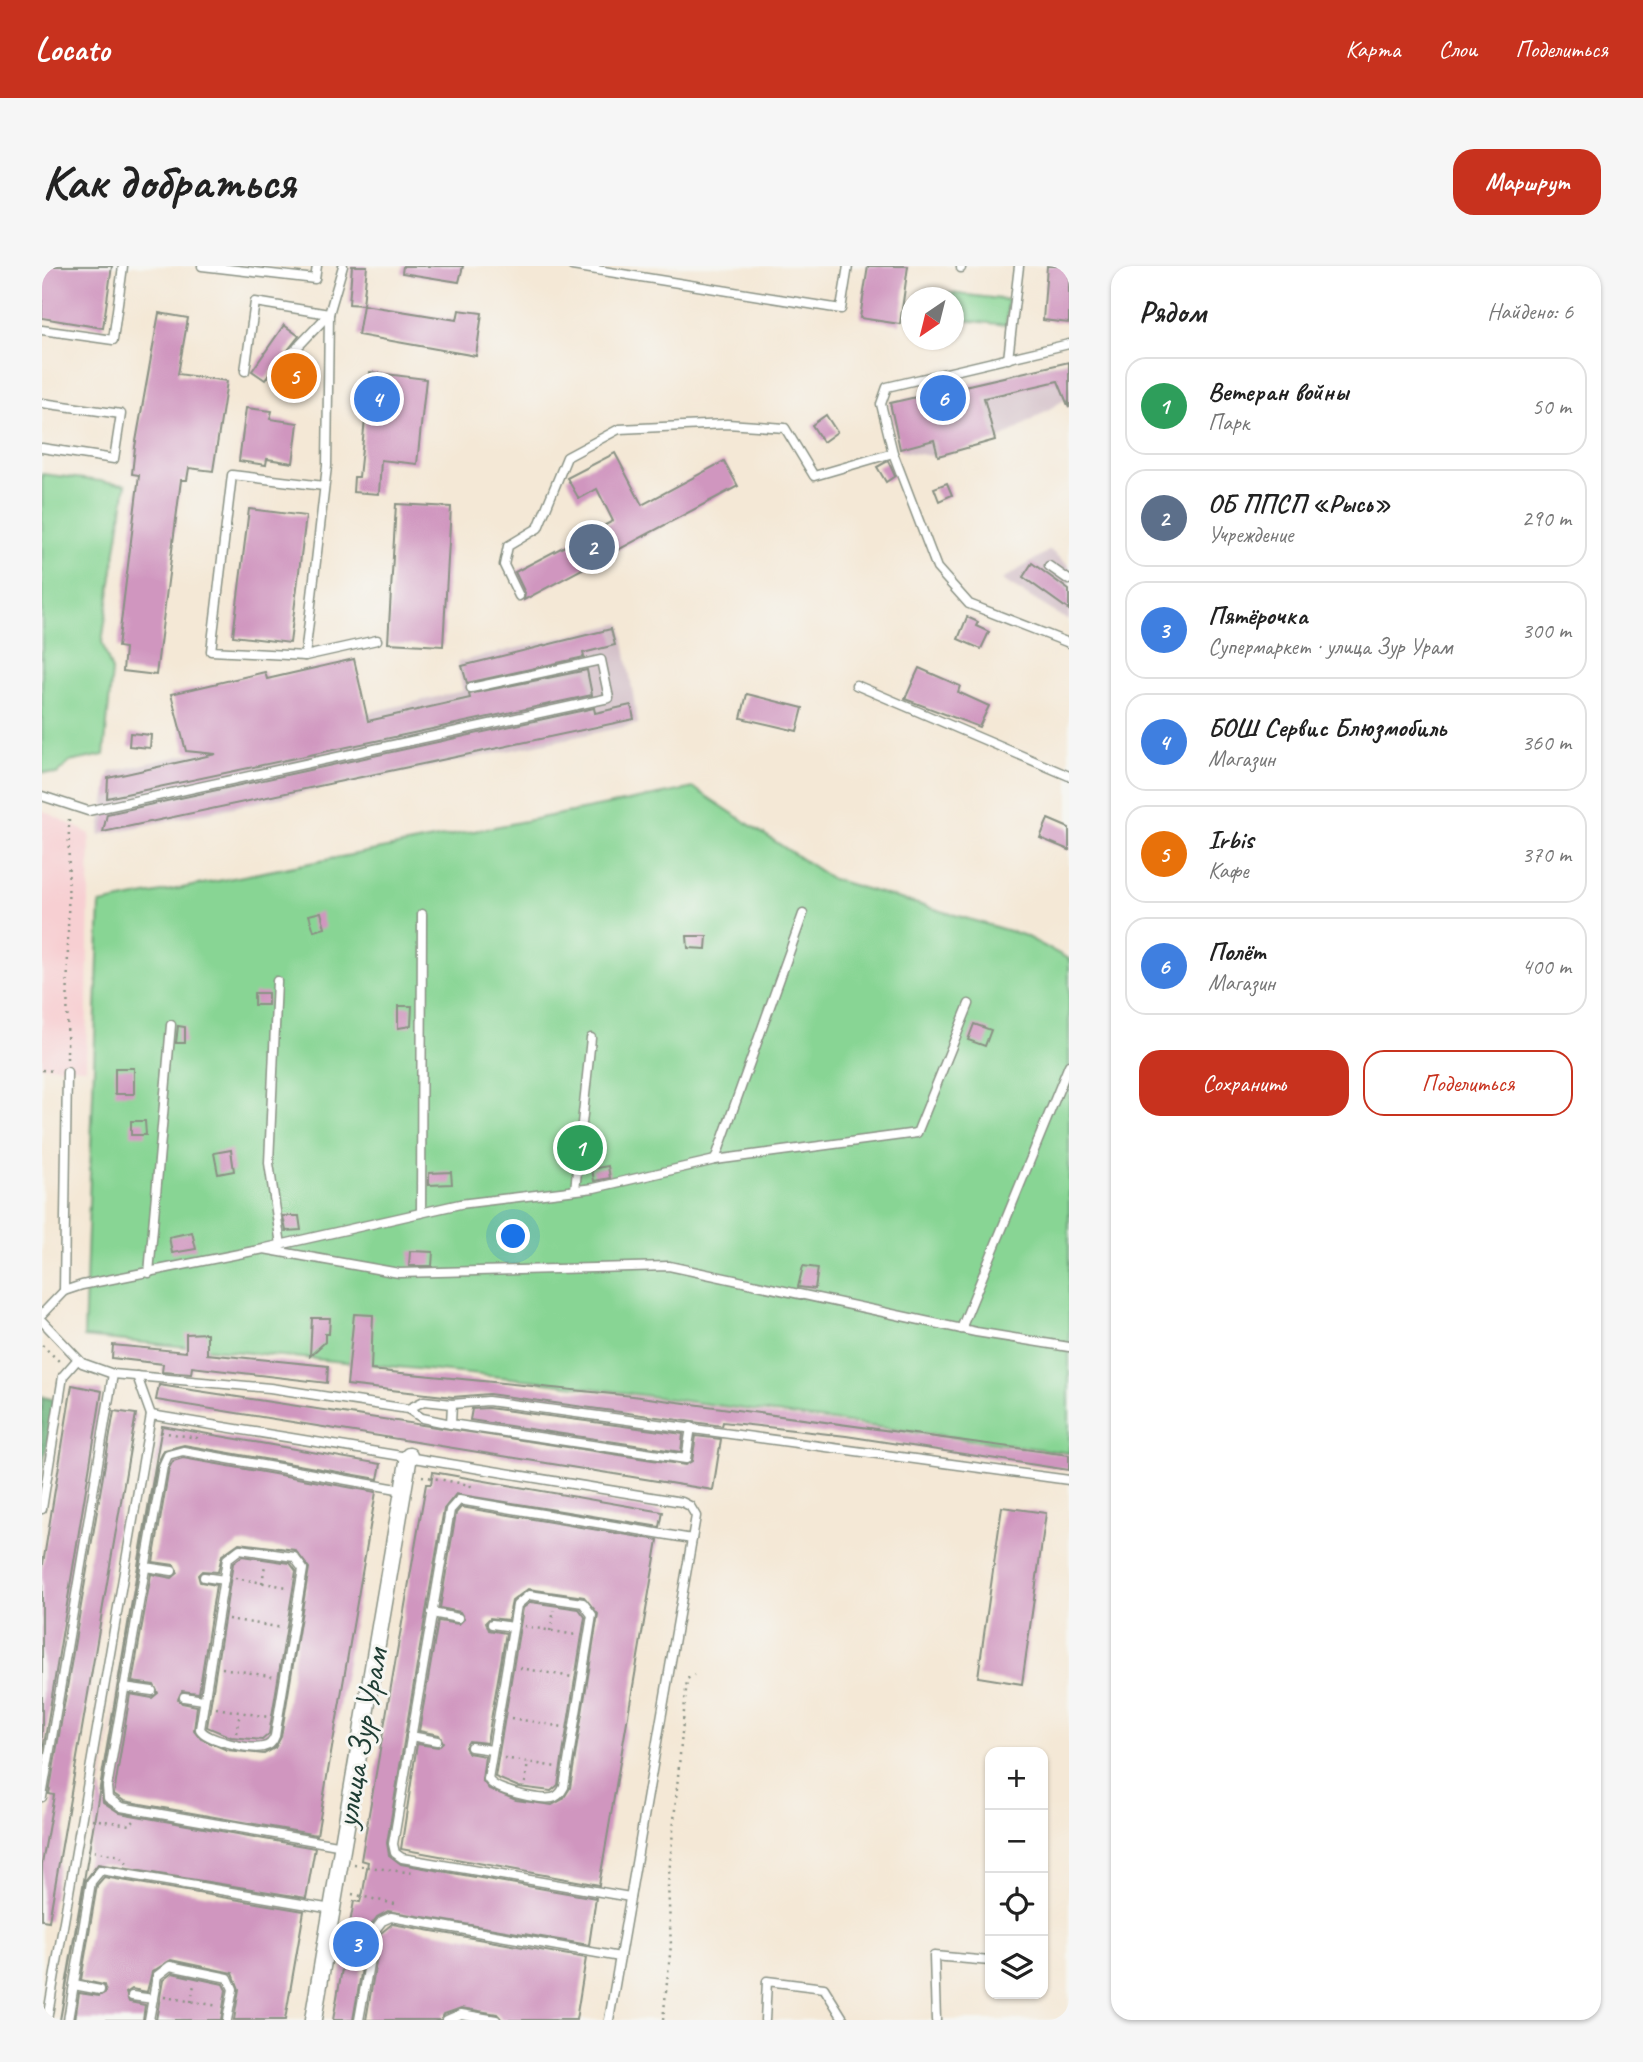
<!DOCTYPE html>
<html lang="ru">
<head>
<meta charset="utf-8">
<style>
	body { margin:0; font-family:Caveat,sans-serif; background:#f6f6f6; color:#222 }
	.controls { position:absolute; right:21px; bottom:21px; display:grid; overflow:hidden; border-radius:14px; box-shadow:0 2px 5px #0004 }
	.controls button { width:63px; height:63px; display:grid; place-items:center; padding:0; border:0; border-bottom:2px solid #e0e0e0; background:#fff; color:#222; font:35px sans-serif }
	.compass { position:absolute; left:859px; top:21px; width:63px; height:63px; border-radius:50%; background:#fff; box-shadow:0 2px 5px #0004; rotate:215deg }
	.you { position:absolute; left:472px; top:971px; width:24px; height:24px; margin:-18px; border:5px solid #fff; border-radius:50%; background:#1a73e8; box-shadow:0 0 0 10px #1a73e833 }
	.badge { display:grid; place-items:center; width:46px; height:46px; border-radius:50%; background:#c8321e; color:#fff; font-size:23px; font-weight:700 }
	.pin { position:absolute; translate:-50% -50%; border:4px solid #fff; box-shadow:0 2px 7px #0006 }
	.list { margin:0; padding:0; list-style:none }
	h2 { display:flex; justify-content:space-between; align-items:center; height:91px; margin:0; padding:0 28px; font-size:30px }
	h2 small { font-size:23px; font-weight:400; color:#767676 }
	.list li { display:grid; grid-template-columns:46px 1fr auto; gap:21px; align-items:center; box-sizing:border-box; height:98px; margin:0 14px 14px; padding:0 14px; border:2px solid #e0e0e0; border-radius:21px }
	.list b { display:block; font-size:26px; white-space:nowrap }
	.list p { margin:0; font-size:23px; white-space:nowrap; color:#767676 }
	.list em { font-size:23px; font-style:normal; color:#767676 }
	.actions { display:flex; gap:14px; padding:21px 28px }
	.actions a { flex:1; padding:16px 0; border:2px solid #c8321e; border-radius:21px; text-align:center; font-size:24px; color:#c8321e }
	.actions .main { background:#c8321e; color:#fff }
	.icon { flex:none; width:38px; height:38px; fill:none; stroke:currentColor; stroke-width:2; stroke-linecap:round; stroke-linejoin:round }
	.map { position:relative; flex:none; width:1027px; height:1754px; overflow:hidden; border-radius:21px }
	header { display:flex; align-items:center; gap:42px; box-sizing:border-box; height:98px; padding:0 35px; background:#c8321e; color:#fff }
	header strong { font-size:33px }
	nav { display:flex; gap:38px; margin-inline-start:auto; font-size:24px }
	.intro { display:flex; align-items:center; justify-content:space-between; box-sizing:border-box; height:168px; padding:0 42px }
	h1 { margin:0; font-size:49px }
	.button { padding:18px 32px; border-radius:21px; background:#c8321e; color:#fff; font-size:24px; font-weight:700 }
	main { display:flex; gap:42px; padding:0 42px }
	aside { flex:1; background:#fff; border-radius:21px; box-shadow:0 2px 5px #0004 }
	.map>svg:first-child { display:block }
	.built { fill:#f7cfd2 }
	.industrial { fill:#d2bdc6 }
	.green { fill:#88d594; stroke:#548964; stroke-width:2 }
	.forest { fill:#6eb67e; stroke:#467a59; stroke-width:2 }
	.building { fill:#d096bf; fill-rule:evenodd }
	.lines { fill:none; stroke-linecap:round; stroke-linejoin:round }
	.lane-casing { stroke:#8a9285; stroke-width:11 }
	.street-casing { stroke:#8a9285; stroke-width:19 }
	.path { stroke:#8a9285; stroke-width:2.5; stroke-dasharray:2 5; stroke-linecap:butt }
	.lane { stroke:#fff; stroke-width:8 }
	.street { stroke:#fff; stroke-width:16 }
	.labels { text-anchor:middle; dominant-baseline:central; stroke-width:6; stroke-linejoin:round; paint-order:stroke }
	.street-label { font-size:33px; fill:#1f3d34; stroke:#f6f6f2 }
</style>
</head>
<body>
<header>
<strong>Locato</strong>
<nav><a>Карта</a><a>Слои</a><a>Поделиться</a></nav>
</header>
<div class="intro"><h1>Как добраться</h1><a class="button">Маршрут</a></div>
<main>
<div class="map">
<svg width="1027" height="1754" viewBox="0 0 1027 1754">
	<rect width="100%" height="100%" fill="#f6f6f2"/>
	<filter id="ink" filterUnits="userSpaceOnUse"><feTurbulence type="fractalNoise" baseFrequency=".0143" numOctaves="2"/><feDisplacementMap in="SourceGraphic" scale="14" xChannelSelector="R" yChannelSelector="G"/><feConvolveMatrix kernelMatrix="1 2 1 2 8 2 1 2 1" color-interpolation-filters="sRGB"/></filter>
	<filter id="wash" filterUnits="userSpaceOnUse"><feTurbulence type="fractalNoise" baseFrequency=".00686" numOctaves="4" result="noise"/><feDisplacementMap in="SourceGraphic" scale="28" xChannelSelector="R" yChannelSelector="G"/><feGaussianBlur stdDeviation="1.57" result="paint"/><feColorMatrix in="noise" values="0 0 0 0 0 0 0 0 0 0 0 0 0 0 0 0 0 1.4 0 .05"/><feComposite in="paint" operator="in"/></filter>
	<g filter="url(#wash)">
		<rect width="100%" height="100%" fill="#f4e8d6"/>
		<polygon class="built" points="0,544 48,568 44,802 0,800"/>
		<g class="industrial">
			<polygon points="1027,94 1027,131 955,175 896,191 858,185 847,137"/>
			<polygon points="1008,284 1027,300 1027,355 960,314"/>
			<polygon points="579,357 596,458 57,569 68,506 421,425 415,396"/>
		</g>
		<g class="green">
			<polygon points="900,26 966,34 964,59 912,53 912,32 900,31"/>
			<polygon points="0,208 84,218 60,376 70,405 62,489 28,496 15,508 0,506"/>
			<polygon points="652,522 790,613 981,669 1027,693 1027,1187 489,1114 42,1071 58,638"/>
		</g>
		<polygon class="forest" points="1,1131 13,1134 0,1207 0,1140"/>
		<g id="blocks">
			<g class="building">
				<polygon points="0,0 70,0 61,62 0,52"/>
				<polygon points="310,0 325,0 321,39 415,54 417,44 440,47 434,90 316,69 321,39 307,38"/>
				<polygon points="361,0 421,0 417,16 360,7"/>
				<polygon points="826,0 866,0 858,58 818,52"/>
				<polygon points="1005,0 1027,0 1027,57 1001,54"/>
				<polygon points="117,47 146,52 136,108 185,115 171,205 147,202 145,214 139,214 114,409 81,405 83,382 76,381 97,209 90,208 93,181"/>
				<polygon points="242,59 257,70 243,88 258,98 268,98 267,121 250,121 250,110 235,98 223,114 210,105"/>
				<polygon points="1027,96 1027,142 1016,115 942,132 953,174 896,190 892,174 858,183 848,137"/>
				<polygon points="328,106 384,113 375,198 339,194 337,228 311,226 312,211 317,211"/>
				<polygon points="204,142 230,145 228,153 256,157 251,197 225,193 224,199 197,195"/>
				<polygon points="784,149 795,166 781,176 770,159"/>
				<polygon points="573,187 600,239 682,195 696,220 482,334 483,327 473,306 571,255 555,223 537,233 525,212"/>
				<polygon points="846,195 853,210 844,216 835,201"/>
				<polygon points="905,217 910,229 897,235 892,222"/>
				<polygon points="354,238 409,241 401,380 346,377"/>
				<polygon points="207,243 264,250 248,377 191,370"/>
				<polygon points="990,297 1027,324 1027,344 981,311"/>
				<polygon points="925,351 936,356 934,360 947,366 939,383 916,373"/>
				<polygon points="569,363 573,379 541,387 542,391 425,417 420,400"/>
				<polygon points="312,393 326,455 428,432 427,428 545,404 550,429 65,532 66,512 174,488 144,485 129,428 223,406 225,413"/>
				<polygon points="877,402 918,420 916,426 947,440 937,461 863,433"/>
				<polygon points="705,428 761,442 755,465 699,452"/>
				<polygon points="589,439 592,453 61,566 65,548 552,442 553,447"/>
				<polygon points="88,467 109,469 108,482 87,480"/>
				<polygon points="1006,553 1027,562 1027,584 998,572"/>
				<polygon points="279,646 283,662 272,665 267,649"/>
				<polygon points="645,670 665,670 664,683 646,682"/>
				<rect x="212" y="727" width="14" height="12"/>
				<polygon points="356,740 370,740 369,760 356,762"/>
				<polygon points="932,758 949,764 943,780 926,774"/>
				<polygon points="136,760 143,761 143,777 134,777"/>
				<rect x="73" y="802" width="19" height="26"/>
				<polygon points="89,855 103,855 104,869 89,869"/>
				<polygon points="189,884 192,905 176,908 172,887"/>
				<polygon points="566,900 568,912 552,915 550,903"/>
				<polygon points="409,906 410,918 387,919 387,907"/>
				<polygon points="241,950 257,950 259,964 244,965"/>
				<polygon points="150,966 154,983 130,987 127,971"/>
				<polygon points="368,985 391,986 390,1000 367,1000"/>
				<polygon points="761,1000 776,1002 773,1023 756,1021"/>
				<polygon points="312,1048 331,1049 329,1104 591,1130 1027,1189 1027,1204 804,1170 681,1156 680,1160 447,1128 411,1131 305,1119"/>
				<polygon points="270,1052 288,1052 287,1068 283,1068 283,1076 268,1090"/>
				<polygon points="165,1067 165,1088 286,1100 285,1117 150,1101 149,1108 120,1106 121,1098 70,1092 71,1079 144,1086 144,1068"/>
				<polygon points="30,1119 60,1125 0,1491 0,1304"/>
				<polygon points="117,1119 643,1199 650,1195 654,1170 679,1173 671,1224 114,1134"/>
				<polygon points="446,1142 641,1168 639,1186 428,1154 430,1143"/>
				<polygon points="72,1145 94,1148 7,1655 0,1654 0,1598 12,1529 7,1528"/>
				<polygon points="120,1160 339,1198 336,1213 142,1179 122,1184 115,1199 76,1419 59,1520 61,1536 78,1547 273,1582 264,1632 56,1598 43,1615 18,1754"/>
				<path d="M141 1192 334 1226 275 1569 82 1535 72 1528 88 1428 110 1432 116 1427 112 1419 90 1416 109 1308 130 1312 136 1307 132 1299 111 1296 127 1202 131 1195ZM197 1277 253 1284 267 1302 239 1471 233 1482 222 1488 185 1484 159 1473 152 1464 155 1440 140 1437 136 1433 140 1425 157 1427 174 1319 158 1316 156 1309 160 1305 176 1306 180 1289Z"/>
				<polygon points="391,1206 621,1246 618,1261 414,1228 402,1243 384,1346 345,1577 347,1589 359,1598 554,1632 547,1679 346,1645 335,1651 327,1662 311,1754 291,1754 312,1635 318,1636 321,1626 326,1596 319,1594 384,1218 389,1218"/>
				<path d="M419 1241 616 1274 557 1619 359 1583 375 1478 396 1481 401 1476 397 1469 377 1465 396 1355 417 1358 422 1353 418 1346 398 1342 414 1247ZM486 1323 542 1331 556 1348 528 1522 521 1533 510 1539 474 1534 447 1523 440 1514 443 1490 426 1487 423 1481 427 1475 445 1477 464 1367 447 1364 444 1356 448 1352 466 1354 470 1335Z"/>
				<polygon points="960,1241 1004,1247 980,1418 936,1411"/>
				<polygon points="200,1290 248,1297 254,1305 227,1468 220,1474 189,1471 165,1461 191,1297"/>
				<polygon points="489,1336 537,1343 543,1351 516,1519 509,1525 477,1521 453,1511 481,1342"/>
				<polygon points="62,1611 262,1645 243,1754 192,1754 197,1723 191,1707 129,1694 110,1706 105,1726 90,1723 84,1727 87,1736 103,1739 101,1754 33,1754 37,1727 57,1730 64,1726 62,1719 39,1714 55,1619"/>
				<polygon points="350,1658 544,1692 534,1754 460,1754 455,1748 419,1742 402,1748 399,1754 324,1754 339,1667"/>
				<polygon points="130,1707 181,1718 184,1724 179,1754 114,1754 121,1714"/>
			</g>
		</g>
	</g>
	<g filter="url(#ink)">
		<use href="#blocks" fill-opacity="0" stroke="#8a9285" stroke-width="2"/>
		<g class="lines">
			<g class="lane-casing">
				<g id="lane">
					<polyline points="160,0 273,13 275,0"/>
					<polyline points="530,0 799,43 806,0"/>
					<polyline points="919,2 919,0"/>
					<polyline points="0,64 71,74 81,0"/>
					<polyline points="1027,78 845,121 839,138 851,187 895,302 927,338 1027,377"/>
					<polyline points="251,86 287,48"/>
					<polyline points="966,93 977,0"/>
					<polyline points="203,105 213,36 287,48 301,0"/>
					<polyline points="0,137 79,148 72,193 0,182"/>
					<polyline points="282,220 190,209 169,385 263,390 335,374"/>
					<polyline points="1007,300 1027,314"/>
					<polyline points="477,330 462,299 466,280 496,262 525,191 577,163 685,158 743,162 772,210 851,187"/>
					<polyline points="263,390 285,200 287,48"/>
					<polyline points="814,419 1027,510"/>
					<polyline points="0,530 46,545 567,432 559,394 429,422"/>
					<polyline points="235,715 227,897 239,979"/>
					<polyline points="673,894 761,648"/>
					<polyline points="533,924 549,772"/>
					<polyline points="379,947 380,648"/>
					<polyline points="224,982 418,938 552,922 673,894 875,867 927,738"/>
					<polyline points="107,1007 129,759"/>
					<polyline points="22,1025 25,806"/>
					<polyline points="0,1048 22,1025 40,1019 222,983 357,1007 627,1000 934,1066 1027,1081"/>
					<polyline points="0,1055 40,1097 71,1108 228,1122 366,1143 382,1135 410,1138 446,1135 1027,1214"/>
					<polyline points="919,1063 1027,799"/>
					<polyline points="95,1110 109,1149"/>
					<polyline points="410,1138 409,1158 644,1193 649,1161"/>
					<polyline points="366,1143 380,1152 409,1158"/>
					<polyline points="0,1243 21,1110 36,1093"/>
					<path d="M198 1283 252 1291 261 1303 233 1470C231 1476 228 1480 221 1481 208 1484 164 1474 158 1463L185 1293Z"/>
					<polyline points="103,1301 130,1305"/>
					<polyline points="162,1311 182,1314"/>
					<path d="M487 1329 541 1337 550 1349 522 1521C519 1527 516 1531 510 1532 497 1534 452 1525 446 1513L475 1339Z"/>
					<polyline points="390,1347 416,1352"/>
					<polyline points="450,1358 471,1361"/>
					<polyline points="82,1421 110,1425"/>
					<polyline points="142,1431 161,1434"/>
					<polyline points="369,1470 395,1475"/>
					<polyline points="429,1481 450,1484"/>
					<polyline points="0,1531 71,1108"/>
					<polyline points="301,1580 79,1541 66,1532 65,1521 121,1200 126,1189 141,1185 361,1224"/>
					<polyline points="588,1631 360,1592 353,1587 351,1578 408,1244 417,1234 650,1273"/>
					<polyline points="32,1719 58,1724"/>
					<polyline points="90,1730 111,1733"/>
					<path d="M5 1754 109 1149C286 1179 463 1206 640 1236L648 1240 654 1250 567 1754"/>
					<polyline points="26,1754 49,1616 59,1604 290,1643"/>
					<polyline points="107,1754 115,1710 128,1700 186,1712 191,1723 185,1754"/>
					<polyline points="317,1754 333,1664 340,1655 349,1651 578,1691"/>
					<polyline points="405,1754 419,1748 454,1754"/>
					<polyline points="723,1754 725,1715 782,1722 802,1754"/>
					<polyline points="894,1754 892,1690 948,1695"/>
				</g>
			</g>
			<g class="street-casing">
				<polyline id="street" points="271,1754 367,1190"/>
			</g>
			<g class="path">
				<polyline points="25,793 27,551"/>
				<polyline points="0,804 14,805"/>
				<polyline points="0,1079 18,1096"/>
				<polyline points="119,1166 155,1172 158,1177"/>
				<polyline points="380,1210 428,1219 432,1225"/>
				<polyline points="193,1312 245,1321"/>
				<polyline points="220,1317 223,1299"/>
				<polyline points="186,1353 241,1362"/>
				<polyline points="482,1360 534,1369"/>
				<polyline points="508,1365 512,1344"/>
				<polyline points="180,1402 233,1411"/>
				<polyline points="478,1402 530,1411"/>
				<polyline points="174,1442 226,1451"/>
				<polyline points="469,1452 521,1461"/>
				<polyline points="194,1467 198,1447"/>
				<polyline points="462,1492 514,1501"/>
				<polyline points="483,1517 486,1496"/>
				<polyline points="50,1553 88,1559 93,1554"/>
				<polyline points="45,1584 79,1590 85,1598"/>
				<polyline points="312,1599 371,1607"/>
				<polyline points="310,1628 353,1638"/>
				<polyline points="122,1731 177,1740"/>
				<polyline points="149,1736 152,1718"/>
				<polyline points="621,1754 629,1679 626,1619 645,1413 652,1409"/>
			</g>
			<use href="#lane" class="lane"/>
			<use href="#street" class="street"/>
		</g>
	</g>
	<g class="labels">
		<g class="street-label">
			<text transform="translate(319 1472) rotate(-80)">улица Зур Урам</text>
		</g>
	</g>
</svg>
<div class="controls">
<button>+</button>
<button>−</button>
<button><svg class="icon" aria-label="locate" viewBox="0 0 24 24"><circle cx="12" cy="12" r="6"/><path d="M12 2v4M12 18v4M2 12h4M18 12h4"/></svg></button>
<button><svg class="icon" aria-label="layers" viewBox="0 0 24 24"><path d="M12 4l9 5-9 5-9-5zM3 14l9 5 9-5"/></svg></button>
</div>
<svg class="compass" viewBox="-18 -18 36 36"><path d="M0-13l5 13h-10z" fill="#e53935"/><path d="M0 13l5-13h-10z" fill="#767676"/></svg>
<div class="you"></div>
<div class="pin badge" style="left:538px;top:882px;background:#2e9e5b">1</div>
<div class="pin badge" style="left:550px;top:281px;background:#5c6f8a">2</div>
<div class="pin badge" style="left:314px;top:1678px;background:#3f7fe0">3</div>
<div class="pin badge" style="left:335px;top:133px;background:#3f7fe0">4</div>
<div class="pin badge" style="left:252px;top:110px;background:#e8710a">5</div>
<div class="pin badge" style="left:901px;top:132px;background:#3f7fe0">6</div>
</div>
<aside>
<h2>Рядом<small>Найдено: 6</small></h2>
<ul class="list">
<li><span class="badge" style="background:#2e9e5b">1</span><div><b>Ветеран войны</b><p>Парк</p></div><em>50 m</em></li>
<li><span class="badge" style="background:#5c6f8a">2</span><div><b>ОБ ППСП «Рысь»</b><p>Учреждение</p></div><em>290 m</em></li>
<li><span class="badge" style="background:#3f7fe0">3</span><div><b>Пятёрочка</b><p>Супермаркет · улица Зур Урам</p></div><em>300 m</em></li>
<li><span class="badge" style="background:#3f7fe0">4</span><div><b>БОШ Сервис Блюзмобиль</b><p>Магазин</p></div><em>360 m</em></li>
<li><span class="badge" style="background:#e8710a">5</span><div><b>Irbis</b><p>Кафе</p></div><em>370 m</em></li>
<li><span class="badge" style="background:#3f7fe0">6</span><div><b>Полёт</b><p>Магазин</p></div><em>400 m</em></li>
</ul>
<div class="actions"><a class="main">Сохранить</a><a>Поделиться</a></div>
</aside>
</main>
</body>
</html>
